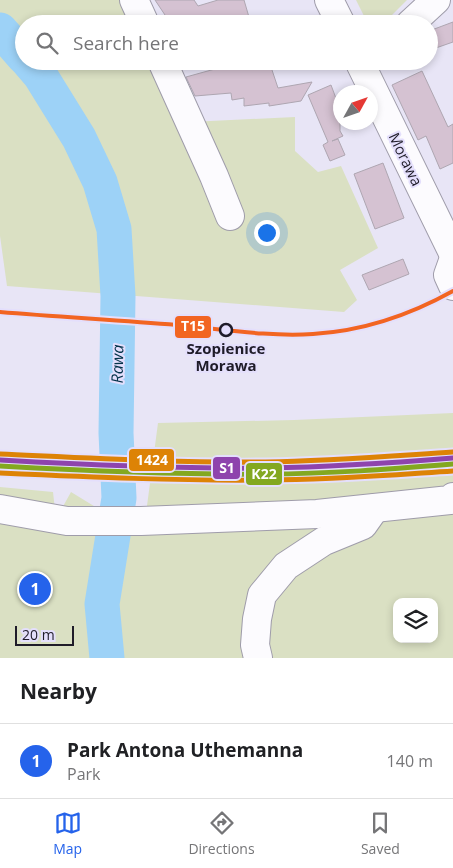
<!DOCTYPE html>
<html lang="en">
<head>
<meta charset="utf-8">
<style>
	body { margin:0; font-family:"Open Sans",sans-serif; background:#f2f2f2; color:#202124 }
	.controls { position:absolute; right:15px; bottom:15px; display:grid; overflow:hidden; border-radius:10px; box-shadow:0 2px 8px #0003 }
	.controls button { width:45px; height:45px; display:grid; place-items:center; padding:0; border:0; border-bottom:1px solid #e0e0e0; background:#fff; color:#202124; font:25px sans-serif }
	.compass { position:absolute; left:333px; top:85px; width:45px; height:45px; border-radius:50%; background:#fff; box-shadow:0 2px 8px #0003; rotate:50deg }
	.scale { position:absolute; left:15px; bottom:12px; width:59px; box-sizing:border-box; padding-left:5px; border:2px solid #1f1c29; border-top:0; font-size:14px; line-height:18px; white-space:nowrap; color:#1f1c29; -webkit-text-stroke:4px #e4dffc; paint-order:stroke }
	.you { position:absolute; left:266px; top:232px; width:18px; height:18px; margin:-12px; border:4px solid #fff; border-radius:50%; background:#1a73e8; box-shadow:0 0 0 8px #1a73e833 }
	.badge { display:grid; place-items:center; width:32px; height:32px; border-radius:50%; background:#2563eb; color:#fff; font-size:16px; font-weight:700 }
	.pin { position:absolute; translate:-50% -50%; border:2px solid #fff; box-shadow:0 1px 5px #0006 }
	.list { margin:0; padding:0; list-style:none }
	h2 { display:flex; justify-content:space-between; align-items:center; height:65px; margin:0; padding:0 20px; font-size:21px }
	h2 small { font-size:16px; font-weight:400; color:#757577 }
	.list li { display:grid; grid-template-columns:32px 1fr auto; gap:15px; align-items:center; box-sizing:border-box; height:75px; padding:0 20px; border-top:1px solid #e0e0e0 }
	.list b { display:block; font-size:19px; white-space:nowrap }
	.list p { margin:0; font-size:16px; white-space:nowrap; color:#757577 }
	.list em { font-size:16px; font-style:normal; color:#757577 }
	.icon { flex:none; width:28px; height:28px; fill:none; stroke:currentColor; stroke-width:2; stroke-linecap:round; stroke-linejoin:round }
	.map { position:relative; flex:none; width:453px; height:658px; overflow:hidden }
	.search { position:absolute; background:#fff; box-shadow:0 2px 8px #0003; left:15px; right:15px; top:15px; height:55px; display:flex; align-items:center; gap:12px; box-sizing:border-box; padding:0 18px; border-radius:28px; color:#757577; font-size:19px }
	.sheet { height:140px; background:#fff }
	nav { display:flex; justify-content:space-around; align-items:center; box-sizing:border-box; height:70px; border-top:1px solid #e0e0e0; background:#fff; font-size:14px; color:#757577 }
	nav a { display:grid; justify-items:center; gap:2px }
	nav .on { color:#2563eb }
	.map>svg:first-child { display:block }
	.green { fill:#dae0c3; fill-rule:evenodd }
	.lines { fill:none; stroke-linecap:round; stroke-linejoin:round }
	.river { stroke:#9dd2f7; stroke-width:35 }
	.building { fill:#d5c2d2; stroke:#aea6b1 }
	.minor-casing { stroke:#9f9caa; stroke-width:30 }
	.minor { stroke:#fcfbfe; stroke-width:28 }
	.rail-1-casing { stroke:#e4dffc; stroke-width:9 }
	.rail-2-casing { stroke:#e4dffc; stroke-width:9 }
	.rail-3-casing { stroke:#e4dffc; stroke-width:9 }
	.rail-4-casing { stroke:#e4dffc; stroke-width:9 }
	.rail-1 { stroke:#8e44ad; stroke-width:5 }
	.rail-2 { stroke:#83a820; stroke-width:5 }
	.rail-3 { stroke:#dd8306; stroke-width:5 }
	.rail-4 { stroke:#dd8306; stroke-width:5 }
	.tram-1-casing { stroke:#e4dffc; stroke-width:8 }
	.tram-1 { stroke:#f26522; stroke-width:4 }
	.stop-dot { fill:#e4dffc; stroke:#1f1c29; stroke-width:2.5 }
	.labels { text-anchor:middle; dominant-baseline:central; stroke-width:4; stroke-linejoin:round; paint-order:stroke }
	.street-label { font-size:15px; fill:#1f1c29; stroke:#e4dffc }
	.stop-label { font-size:15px; font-weight:bold; fill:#1f1c29; stroke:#e4dffc }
	.water-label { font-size:16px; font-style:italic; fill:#04334a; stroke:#e4dffc }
	.line-badge { stroke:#e4dffc; stroke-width:2 }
	.badge-label { font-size:14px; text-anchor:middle; font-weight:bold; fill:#fff }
</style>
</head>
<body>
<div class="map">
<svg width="453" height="658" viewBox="0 0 453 658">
	<rect width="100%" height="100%" fill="#e8e5f6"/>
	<g class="green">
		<polygon points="0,0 124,0 137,24 24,24 24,61 157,61 190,122 295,117 295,151 318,172 341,166 378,248 340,270 357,300 344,312 7,286 0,236"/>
		<polygon points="356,0 407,0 383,24 368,24"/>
		<path d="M453 413V658H0V487L53 492 56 519 71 492 143 536 158 423 294 420ZM397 602H434V639H397Z"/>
	</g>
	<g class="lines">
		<g class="river">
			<polyline points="0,30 24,57"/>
			<polyline points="28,61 40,75 79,138 100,182 114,229 118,296 116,433 119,498 102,604 107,658"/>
		</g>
	</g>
	<g class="building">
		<polygon points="155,0 194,0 198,6 218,0 244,0 251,24 171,24"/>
		<polygon points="453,22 453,42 433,49 429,39 429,31"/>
		<polygon points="232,61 269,61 278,88 312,82 301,101 269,106 269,103 244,106 244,98 232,100 231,93 195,96 186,77 233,64"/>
		<polygon points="422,71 448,127 453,124 453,163 440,169 426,136 418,140 392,85"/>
		<polygon points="331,85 337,101 334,102 340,118 340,131 343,136 332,141 338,139 345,155 330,161 323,145 328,142 308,95"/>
		<polygon points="383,163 404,218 375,229 354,174"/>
		<polygon points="403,259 409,274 369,290 362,275"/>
	</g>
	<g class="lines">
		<g class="minor-casing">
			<g id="minor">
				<polyline points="134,0 145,24"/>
				<polyline points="329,0 341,24"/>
				<polyline points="410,24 436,0"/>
				<polyline points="162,61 214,176 230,216"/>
				<polyline points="359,61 453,253"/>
				<polyline points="453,261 448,275 453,286"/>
				<polyline points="0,509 67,521 141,521 317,514 450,500 453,497"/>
				<polyline points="258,658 255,645 257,619 262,595 286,566 324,541 363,525 375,508"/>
			</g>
		</g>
		<use href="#minor" class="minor"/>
		<g class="rail-1-casing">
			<path id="rail-1" d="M0 460C89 465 178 469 267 468 329 467 391 463 453 458"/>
		</g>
		<g class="rail-2-casing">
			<path id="rail-2" d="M0 466C89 471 178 475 267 474 329 474 391 469 453 464"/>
		</g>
		<g class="rail-3-casing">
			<path id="rail-3" d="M0 454C89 458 178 463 266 462 329 461 391 456 453 452"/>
		</g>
		<g class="rail-4-casing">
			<path id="rail-4" d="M0 473C89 477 178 481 267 480 329 480 391 475 453 471"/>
		</g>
		<use href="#rail-1" class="rail-1"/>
		<use href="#rail-2" class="rail-2"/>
		<use href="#rail-3" class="rail-3"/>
		<use href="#rail-4" class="rail-4"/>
		<g class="tram-1-casing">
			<path id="tram-1" d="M0 312C59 317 118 320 177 325 222 329 268 337 313 334 363 331 410 315 453 291"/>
		</g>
		<use href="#tram-1" class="tram-1"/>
	</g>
	<circle class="stop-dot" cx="226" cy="330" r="6"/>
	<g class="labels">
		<g class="street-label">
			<text transform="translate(406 159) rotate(64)">Morawa</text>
		</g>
		<g class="stop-label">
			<text x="226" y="348">Szopienice<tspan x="226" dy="17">Morawa</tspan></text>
		</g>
		<g class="water-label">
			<text transform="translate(117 364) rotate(-89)">Rawa</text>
		</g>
	</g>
	<g class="line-badge">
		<rect x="174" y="315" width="38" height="24" rx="5" fill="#f26522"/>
		<rect x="128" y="448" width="47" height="24" rx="5" fill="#dd8306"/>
		<rect x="212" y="456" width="29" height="24" rx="5" fill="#8e44ad"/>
		<rect x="245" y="462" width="38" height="24" rx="5" fill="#83a820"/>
	</g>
	<g class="badge-label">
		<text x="193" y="331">T15</text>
		<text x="152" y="465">1424</text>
		<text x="227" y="473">S1</text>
		<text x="264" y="479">K22</text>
	</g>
</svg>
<div class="controls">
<button><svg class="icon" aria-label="layers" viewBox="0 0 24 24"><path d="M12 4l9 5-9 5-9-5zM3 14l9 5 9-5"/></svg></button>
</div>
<svg class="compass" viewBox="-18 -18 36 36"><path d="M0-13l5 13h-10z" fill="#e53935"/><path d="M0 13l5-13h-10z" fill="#757577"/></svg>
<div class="scale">20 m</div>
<div class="you"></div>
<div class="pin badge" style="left:35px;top:589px">1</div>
<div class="search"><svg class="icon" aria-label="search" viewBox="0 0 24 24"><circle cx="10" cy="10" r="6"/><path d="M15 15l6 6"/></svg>Search here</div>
</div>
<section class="sheet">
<h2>Nearby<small></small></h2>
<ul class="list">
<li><span class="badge">1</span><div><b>Park Antona Uthemanna</b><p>Park</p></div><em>140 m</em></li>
</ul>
</section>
<nav>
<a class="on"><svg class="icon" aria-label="map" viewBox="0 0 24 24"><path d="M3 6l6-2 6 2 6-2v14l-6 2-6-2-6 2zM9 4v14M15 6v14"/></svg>Map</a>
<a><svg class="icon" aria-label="directions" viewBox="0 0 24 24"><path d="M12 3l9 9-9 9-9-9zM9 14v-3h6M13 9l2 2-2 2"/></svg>Directions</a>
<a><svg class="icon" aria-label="saved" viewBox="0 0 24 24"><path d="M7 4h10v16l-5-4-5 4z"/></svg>Saved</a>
</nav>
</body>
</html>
